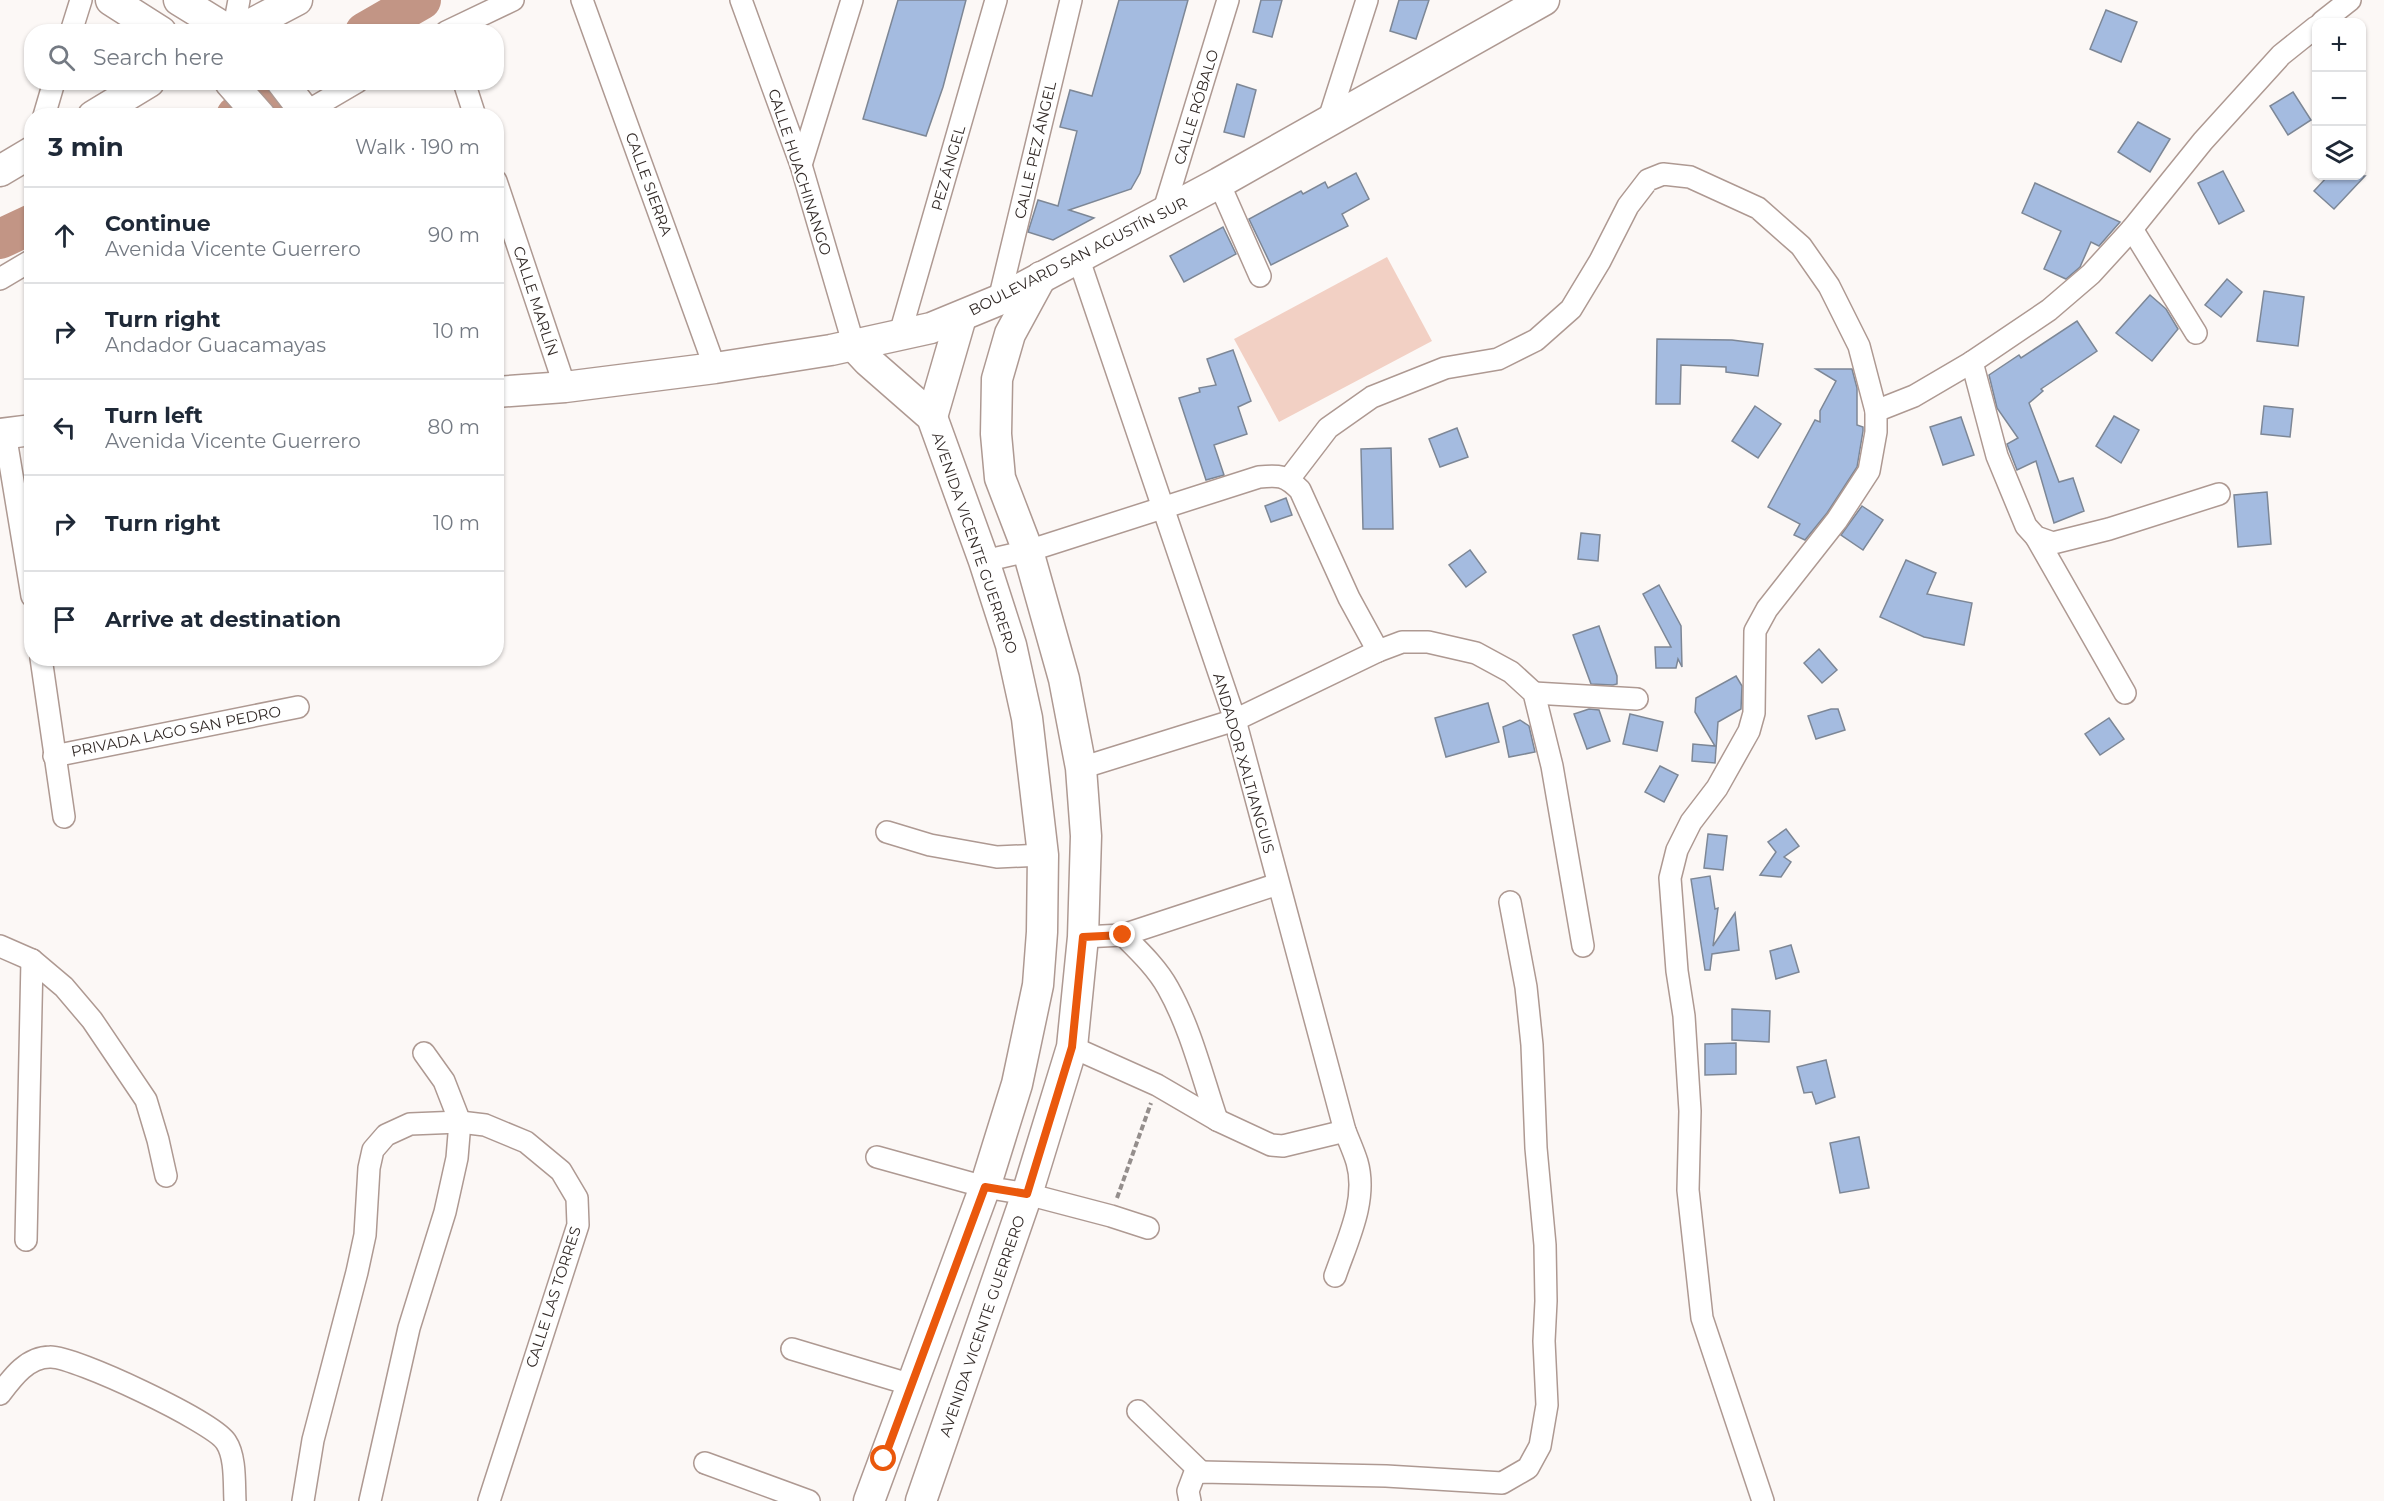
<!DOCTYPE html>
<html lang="en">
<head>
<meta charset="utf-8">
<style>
	body { margin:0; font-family:Montserrat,sans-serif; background:#f6f6f7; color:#1f2937 }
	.controls { position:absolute; right:18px; top:18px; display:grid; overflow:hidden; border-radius:12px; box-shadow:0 2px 4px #0004 }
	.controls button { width:54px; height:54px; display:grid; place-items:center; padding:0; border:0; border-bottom:2px solid #e0e1e3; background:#fff; color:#1f2937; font:30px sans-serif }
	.stop { position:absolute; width:18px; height:18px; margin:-14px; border:4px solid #ea580c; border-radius:50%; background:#fff }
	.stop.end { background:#ea580c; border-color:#fff; box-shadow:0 2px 6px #0008 }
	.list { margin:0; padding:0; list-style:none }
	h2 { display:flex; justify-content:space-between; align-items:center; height:78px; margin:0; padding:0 24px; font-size:26px }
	h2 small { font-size:20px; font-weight:400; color:#747a83 }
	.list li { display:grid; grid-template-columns:39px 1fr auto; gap:18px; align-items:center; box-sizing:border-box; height:96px; padding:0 24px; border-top:2px solid #e0e1e3 }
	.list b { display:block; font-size:22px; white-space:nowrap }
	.list p { margin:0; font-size:20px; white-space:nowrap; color:#747a83 }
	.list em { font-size:20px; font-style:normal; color:#747a83 }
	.icon { flex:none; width:33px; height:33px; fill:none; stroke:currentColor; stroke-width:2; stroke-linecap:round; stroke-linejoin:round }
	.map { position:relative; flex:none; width:2384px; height:1501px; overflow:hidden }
	.search { position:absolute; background:#fff; box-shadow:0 2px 4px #0004; left:24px; top:24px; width:480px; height:66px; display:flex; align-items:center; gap:15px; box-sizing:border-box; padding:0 21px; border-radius:24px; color:#747a83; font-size:22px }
	.panel { position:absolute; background:#fff; box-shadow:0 2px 4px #0004; left:24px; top:108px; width:480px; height:558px; border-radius:24px }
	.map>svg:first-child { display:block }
	.green { fill:#f2d0c4 }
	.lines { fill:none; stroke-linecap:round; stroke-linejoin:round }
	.river { stroke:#c29585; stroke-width:40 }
	.building { fill:#a4bbe0; stroke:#7d8796; stroke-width:1.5 }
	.street-casing { stroke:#ae9992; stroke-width:24 }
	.secondary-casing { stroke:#ae9992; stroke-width:33 }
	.path { stroke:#948e8c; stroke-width:4; stroke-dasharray:6 3; stroke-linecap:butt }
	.street { stroke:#fff; stroke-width:21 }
	.secondary { stroke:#fff; stroke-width:30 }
	.route { stroke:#ea580c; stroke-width:8 }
	.labels { text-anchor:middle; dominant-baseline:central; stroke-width:4.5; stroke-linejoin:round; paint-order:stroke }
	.street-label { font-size:15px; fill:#322a27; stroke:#fff }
</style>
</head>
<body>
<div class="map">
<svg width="2384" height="1501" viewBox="0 0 2384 1501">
	<rect width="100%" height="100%" fill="#fcf8f6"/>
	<polygon class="green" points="1387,257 1432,341 1279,422 1234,339"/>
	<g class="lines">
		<g class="river">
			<polyline points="365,32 421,0"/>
			<polyline points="236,116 285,82"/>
			<polyline points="0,239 32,224"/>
		</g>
	</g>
	<g class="building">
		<polygon points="898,0 966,0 943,87 926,136 863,119"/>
		<polygon points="1119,0 1188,0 1140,173 1131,189 1069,210 1094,218 1053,240 1028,232 1038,200 1058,206 1077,131 1060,127 1070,90 1092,96"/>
		<polygon points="1261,0 1282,0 1272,37 1253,32"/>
		<polygon points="1399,0 1429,0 1416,39 1390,31"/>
		<polygon points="2106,10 2137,22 2121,62 2090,49"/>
		<polygon points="1237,84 1256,90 1244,137 1224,132"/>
		<polygon points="2293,92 2311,120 2288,135 2270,106"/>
		<polygon points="2138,122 2170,139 2150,172 2118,152"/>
		<polygon points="2223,171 2244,211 2219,224 2198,183"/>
		<polygon points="1356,173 1369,199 1342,214 1348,226 1271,265 1249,219 1301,191 1303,194 1325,182 1328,188"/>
		<polygon points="2328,176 2365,176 2334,209 2314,191"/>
		<polygon points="2035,183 2120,222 2099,246 2091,242 2080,267 2066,279 2044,269 2061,231 2022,213"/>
		<polygon points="1223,227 1236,254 1184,282 1170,256"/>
		<polygon points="2227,279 2242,292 2221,317 2205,305"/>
		<polygon points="2264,291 2304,297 2298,346 2257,341"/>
		<polygon points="2150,295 2166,309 2178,329 2152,361 2116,333"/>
		<polygon points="2077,321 2097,351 2041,389 2043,391 2029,403 2059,482 2073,478 2084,511 2054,523 2036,461 2017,470 2007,444 2018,438 1997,408 1989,375 2019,355 2021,358"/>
		<polygon points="1657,339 1732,340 1763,344 1758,376 1726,372 1726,367 1681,365 1680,404 1656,404"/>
		<polygon points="1233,350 1251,401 1238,407 1247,434 1214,445 1224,475 1206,480 1179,398 1200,392 1199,388 1216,385 1207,359"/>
		<polygon points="1816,369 1852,369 1857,388 1857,425 1863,427 1863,431 1857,467 1827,513 1805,540 1794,535 1800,524 1768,507 1815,420 1820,422 1820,411 1836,381"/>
		<polygon points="1755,406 1781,424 1758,458 1732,441"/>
		<polygon points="2264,406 2293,409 2290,437 2261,434"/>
		<polygon points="2114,416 2139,430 2121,463 2096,446"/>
		<polygon points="1961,417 1974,455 1943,465 1930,427"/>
		<polygon points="1457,428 1468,457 1440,467 1429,439"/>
		<polygon points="1391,448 1393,529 1363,529 1361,449"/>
		<polygon points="2267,492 2271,544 2238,547 2234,495"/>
		<polygon points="1286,498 1292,515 1271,522 1265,506"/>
		<polygon points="1862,506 1883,520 1863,550 1841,535"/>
		<polygon points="1581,533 1600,535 1598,561 1578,559"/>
		<polygon points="1470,550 1486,572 1466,587 1449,565"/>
		<polygon points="1906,560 1936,573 1927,594 1972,603 1964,645 1924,637 1880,617"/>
		<polygon points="1659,585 1681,626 1682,667 1678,659 1676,668 1656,668 1655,647 1671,647 1643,594"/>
		<polygon points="1599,626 1617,676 1617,684 1613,685 1591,684 1573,635"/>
		<polygon points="1819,649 1837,670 1822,683 1804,663"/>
		<polygon points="1736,676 1742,686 1741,709 1718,722 1715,763 1692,761 1693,744 1715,746 1695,712 1696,698"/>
		<polygon points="1488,703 1499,742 1446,757 1435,718"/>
		<polygon points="1589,709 1599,710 1610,741 1587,749 1574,714"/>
		<polygon points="1831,709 1838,709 1845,730 1816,739 1808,716"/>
		<polygon points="1630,714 1663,722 1657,751 1623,744"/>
		<polygon points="2109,718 2124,739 2100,755 2085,734"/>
		<polygon points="1520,720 1529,726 1535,752 1509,757 1503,727"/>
		<polygon points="1660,766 1678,775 1664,802 1645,792"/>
		<polygon points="1786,829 1799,846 1784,857 1791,862 1781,877 1760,875 1776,852 1768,842"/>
		<polygon points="1708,834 1727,836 1723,870 1704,868"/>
		<polygon points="1710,876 1715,909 1718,908 1713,946 1735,913 1739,950 1712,954 1710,970 1705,970 1691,879"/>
		<polygon points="1791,945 1799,972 1776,979 1770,951"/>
		<polygon points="1732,1009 1770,1011 1769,1042 1732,1040"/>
		<polygon points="1736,1043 1736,1074 1705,1075 1705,1044"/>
		<polygon points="1826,1060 1835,1097 1816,1104 1812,1092 1804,1093 1797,1067"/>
		<polygon points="1859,1137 1869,1188 1840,1193 1830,1143"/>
	</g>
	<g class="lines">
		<g class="street-casing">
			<g id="street">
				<polyline points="582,0 715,368"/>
				<polyline points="741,0 801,165 854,346"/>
				<polyline points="2322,22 2350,0"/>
				<polyline points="71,32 81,0"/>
				<polyline points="233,32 239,0"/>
				<polyline points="446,32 513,0"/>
				<polyline points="464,82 475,116"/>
				<polyline points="44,116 54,82"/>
				<polyline points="299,116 357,82"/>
				<polyline points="1328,122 1367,0"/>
				<polyline points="801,165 852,0"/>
				<polyline points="496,181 565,387"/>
				<polyline points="1219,183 1260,276"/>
				<polyline points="1163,213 1228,0"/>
				<polyline points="2132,229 2196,333"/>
				<path d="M1078 257 1235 720 1345 1131C1349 1141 1354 1152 1357 1162 1368 1200 1347 1241 1335 1276"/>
				<polyline points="0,279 32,260"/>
				<polyline points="999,300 1071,0"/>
				<polyline points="899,337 996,0"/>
				<polyline points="1972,362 1997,456 2026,526 2036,537 2053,543 2109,529 2219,494"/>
				<polyline points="1876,411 1914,396 1972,362 2049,310 2091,274 2132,229 2203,141 2281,55 2316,27"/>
				<polyline points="5,433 32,596"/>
				<polyline points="1289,479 1328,428 1372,397 1445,368 1498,359 1536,340 1571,309 1600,261 1628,206 1648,180 1663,174 1690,177 1758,208 1801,246 1829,286 1859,346 1876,411 1876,432 1869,471 1837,520 1767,609 1755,631 1754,713 1749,731 1717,788 1691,822 1677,850 1670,878 1677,971 1684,1016 1690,1111 1688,1190 1702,1318 1763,1501"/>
				<polyline points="2036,537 2125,693"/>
				<path d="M984 561 1028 551 1259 477C1279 475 1285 475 1300 490L1349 598 1378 651"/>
				<polyline points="41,658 64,817"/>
				<polyline points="1534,693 1637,699"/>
				<polyline points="54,756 298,707"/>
				<polyline points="1081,768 1235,720 1378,651 1402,642 1428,642 1476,653 1511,672 1534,693 1552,766 1583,946"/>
				<polyline points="887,832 930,845 997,857 1043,855"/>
				<path d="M1123 935C1139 951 1157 968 1168 988 1191 1029 1202 1076 1217 1120"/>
				<polyline points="1083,937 1123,935 1278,884"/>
				<polyline points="0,946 32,960 64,987 92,1020 146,1100 158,1140 166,1176"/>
				<polyline points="1072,1047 1157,1085 1217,1120 1271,1145 1283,1146 1345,1131"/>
				<polyline points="877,1157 985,1187 1027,1194 1111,1216 1148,1228"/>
				<polyline points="26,1240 32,960"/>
				<polyline points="792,1349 912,1385"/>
				<path d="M0 1394C12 1378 27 1357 50 1357 74 1356 214 1422 226 1442 236 1457 234 1484 235 1501"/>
				<polyline points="1138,1411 1201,1472"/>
				<polyline points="705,1463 809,1501"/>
				<polyline points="303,1501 313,1440 357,1272 365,1235 369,1168 373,1150 386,1135 410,1124 460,1122 485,1125 526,1142 561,1171 577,1198 578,1225 489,1501"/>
				<polyline points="370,1501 409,1328 445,1212 457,1158 460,1122 444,1081 424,1053"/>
				<polyline points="1190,1501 1188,1491 1194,1475 1201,1472 1386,1476 1502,1483 1528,1468 1540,1446 1547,1405 1544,1341 1546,1301 1545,1245 1536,1148 1532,1045 1526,987 1510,902"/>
			</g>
		</g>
		<g class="secondary-casing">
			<g id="secondary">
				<polyline points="111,0 161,32"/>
				<polyline points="179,0 231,32"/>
				<polyline points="236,32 297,0"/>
				<polyline points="230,82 260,116"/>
				<polyline points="282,82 308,116"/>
				<polyline points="93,116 149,82"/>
				<polyline points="0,171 32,152"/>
				<polyline points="854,346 868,361 932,417 984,561 1011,645 1027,718 1043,855 1042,932 1038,985 1017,1084 985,1187 869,1501"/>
				<polyline points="496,392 565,387 715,368 831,350 931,328 999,300 1219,183 1544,0"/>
				<polyline points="932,417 961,317"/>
				<polyline points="0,434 32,430"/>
				<polyline points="921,1501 1027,1194 1072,1047 1083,937 1086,836 1081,768 1064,679 1028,551 1000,478 996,434 997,379 1010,334 1041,277"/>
			</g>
		</g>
		<polyline class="path" points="1117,1198 1151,1103"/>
		<use href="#street" class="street"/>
		<use href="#secondary" class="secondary"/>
	</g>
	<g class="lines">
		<polyline class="route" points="884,1459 985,1187 1027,1194 1072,1047 1083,937 1123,935"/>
	</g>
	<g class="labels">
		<g class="street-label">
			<text transform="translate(1196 107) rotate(-73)">CALLE RÓBALO</text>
			<text transform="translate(1035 150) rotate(-77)">CALLE PEZ ÁNGEL</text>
			<text transform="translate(948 168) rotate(-74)">PEZ ÁNGEL</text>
			<text transform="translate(800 172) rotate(72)">CALLE HUACHINANGO</text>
			<text transform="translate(649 184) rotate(70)">CALLE SIERRA</text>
			<text transform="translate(1078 256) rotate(-27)">BOULEVARD SAN AGUSTÍN SUR</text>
			<text transform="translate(536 301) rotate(72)">CALLE MARLÍN</text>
			<text transform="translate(975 543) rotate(71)">AVENIDA VICENTE GUERRERO</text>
			<text transform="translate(176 731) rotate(-11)">PRIVADA LAGO SAN PEDRO</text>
			<text transform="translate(1244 763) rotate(74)">ANDADOR XALTIANGUIS</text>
			<text transform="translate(553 1297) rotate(-72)">CALLE LAS TORRES</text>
			<text transform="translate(982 1326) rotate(-71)">AVENIDA VICENTE GUERRERO</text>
		</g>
	</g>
</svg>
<div class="controls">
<button>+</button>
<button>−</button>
<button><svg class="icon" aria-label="layers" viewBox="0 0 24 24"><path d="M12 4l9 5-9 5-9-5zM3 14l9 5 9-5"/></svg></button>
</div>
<div class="stop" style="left:884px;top:1459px"></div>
<div class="stop end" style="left:1123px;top:935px"></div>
<div class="search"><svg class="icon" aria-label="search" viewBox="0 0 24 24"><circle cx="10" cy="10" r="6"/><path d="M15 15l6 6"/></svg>Search here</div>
<section class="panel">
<h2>3 min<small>Walk · 190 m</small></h2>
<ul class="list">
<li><svg class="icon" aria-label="ahead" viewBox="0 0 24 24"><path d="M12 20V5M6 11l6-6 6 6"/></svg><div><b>Continue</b><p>Avenida Vicente Guerrero</p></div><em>90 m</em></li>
<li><svg class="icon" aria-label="right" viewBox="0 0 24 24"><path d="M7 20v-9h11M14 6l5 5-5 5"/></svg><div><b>Turn right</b><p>Andador Guacamayas</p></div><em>10 m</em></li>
<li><svg class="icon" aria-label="left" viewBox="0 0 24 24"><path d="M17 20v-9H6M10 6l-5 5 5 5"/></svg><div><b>Turn left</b><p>Avenida Vicente Guerrero</p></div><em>80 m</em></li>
<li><svg class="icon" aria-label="right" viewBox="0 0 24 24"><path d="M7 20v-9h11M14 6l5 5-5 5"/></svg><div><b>Turn right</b></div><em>10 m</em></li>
<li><svg class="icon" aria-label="arrive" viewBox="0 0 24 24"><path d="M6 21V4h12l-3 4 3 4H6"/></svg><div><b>Arrive at destination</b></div></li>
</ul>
</section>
</div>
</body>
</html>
